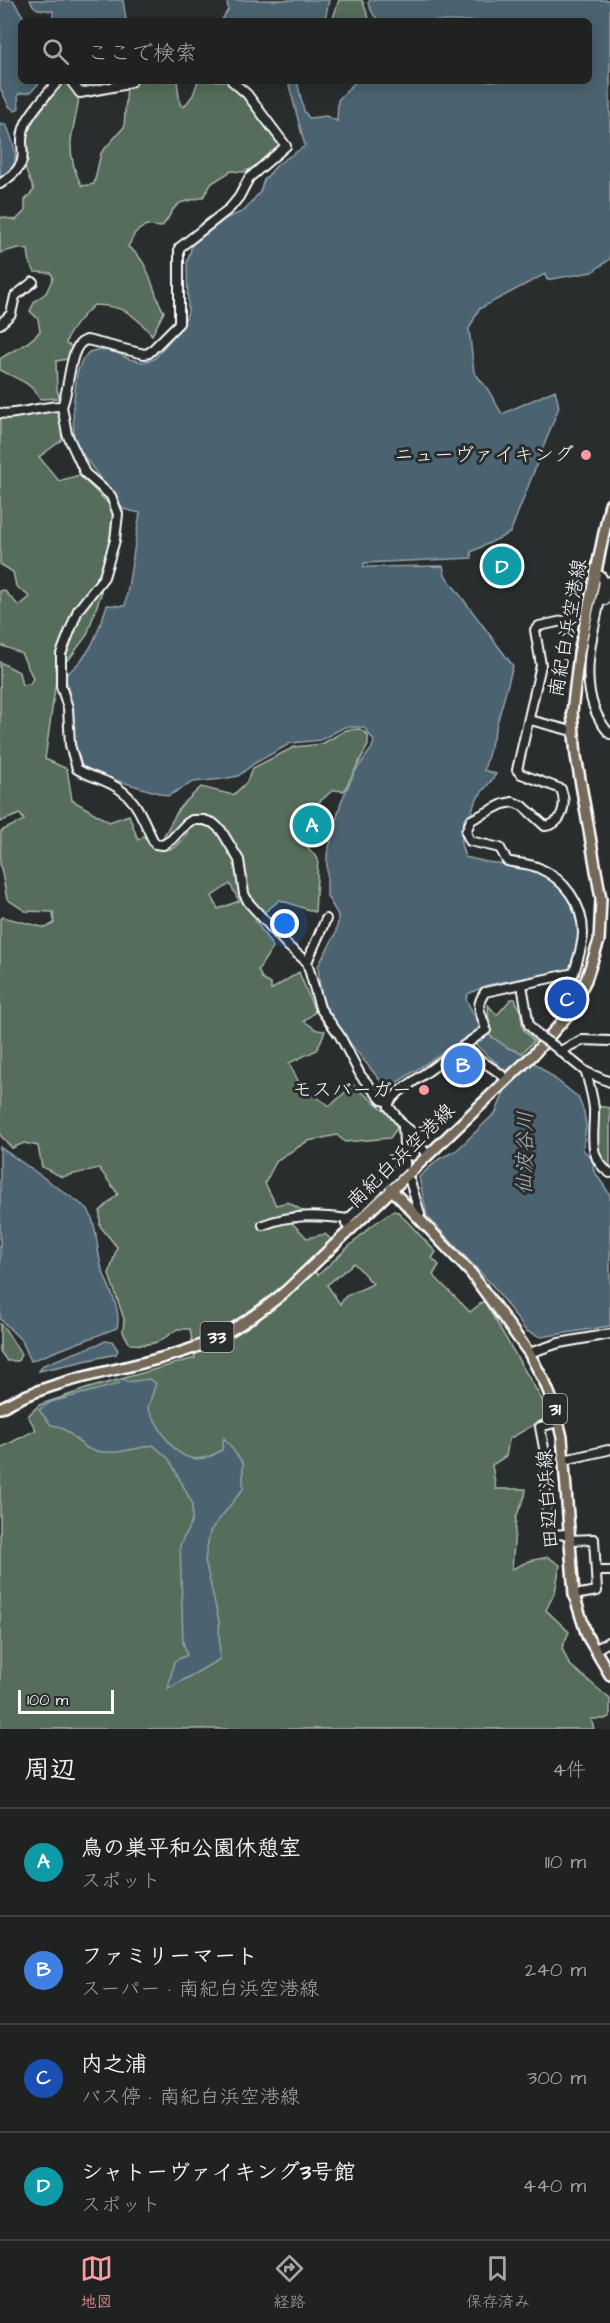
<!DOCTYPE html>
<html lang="ja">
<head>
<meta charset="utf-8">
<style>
	body { margin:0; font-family:"Architects Daughter","Klee One",sans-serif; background:#2d2f2f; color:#f1f3f6 }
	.scale { position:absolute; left:18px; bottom:15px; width:96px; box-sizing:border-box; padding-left:6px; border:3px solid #fff; border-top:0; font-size:16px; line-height:21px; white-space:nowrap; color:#fff; -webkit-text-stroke:4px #2a2d2e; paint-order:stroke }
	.you { position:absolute; left:285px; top:924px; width:21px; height:21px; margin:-15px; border:4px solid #fff; border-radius:50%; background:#1a73e8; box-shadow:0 0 0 9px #1a73e833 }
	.badge { display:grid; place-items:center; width:39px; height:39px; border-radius:50%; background:#ff9aa2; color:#fff; font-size:20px; font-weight:700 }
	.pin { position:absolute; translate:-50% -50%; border:3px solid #fff; box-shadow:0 2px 6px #0006 }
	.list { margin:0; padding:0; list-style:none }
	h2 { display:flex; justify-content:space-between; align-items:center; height:78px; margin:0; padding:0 24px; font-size:26px }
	h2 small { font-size:20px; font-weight:400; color:#a2a4a5 }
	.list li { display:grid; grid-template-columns:39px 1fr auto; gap:18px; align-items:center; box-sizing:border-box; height:108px; padding:0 24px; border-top:2px solid #3d3f40 }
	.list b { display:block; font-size:22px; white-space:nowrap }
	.list p { margin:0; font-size:20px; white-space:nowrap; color:#a2a4a5 }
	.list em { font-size:20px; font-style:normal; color:#a2a4a5 }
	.icon { flex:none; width:33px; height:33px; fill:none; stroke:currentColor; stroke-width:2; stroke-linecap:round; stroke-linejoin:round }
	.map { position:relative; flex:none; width:610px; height:1729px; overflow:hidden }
	.search { position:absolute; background:#202222; box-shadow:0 3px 15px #0003; left:18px; right:18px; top:18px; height:66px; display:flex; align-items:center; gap:15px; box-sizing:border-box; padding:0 21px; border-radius:9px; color:#a2a4a5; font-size:22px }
	.sheet { height:510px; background:#202222 }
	nav { display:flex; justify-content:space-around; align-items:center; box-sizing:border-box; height:84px; border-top:2px solid #3d3f40; background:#202222; font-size:16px; color:#a2a4a5 }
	nav a { display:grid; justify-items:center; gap:3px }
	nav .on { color:#ff9aa2 }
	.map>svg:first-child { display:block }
	.green { fill:#556d5a; stroke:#aab6ac; stroke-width:1.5; fill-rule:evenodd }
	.water { fill:#4b636f; stroke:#93a1a9; stroke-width:1.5 }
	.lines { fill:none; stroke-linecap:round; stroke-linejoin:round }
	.minor-tunnel { stroke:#3f4243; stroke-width:8; stroke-dasharray:8 4; stroke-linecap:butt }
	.minor-casing { stroke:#fff; stroke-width:12 }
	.major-casing { stroke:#fff; stroke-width:14 }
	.minor { stroke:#2a2d2e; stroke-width:8 }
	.major { stroke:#746a5a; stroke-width:9 }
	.minor-bridge-casing { stroke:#fff; stroke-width:12; stroke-linecap:butt }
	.minor-bridge { stroke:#2a2d2e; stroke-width:8 }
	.poi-dot { fill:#ff9aa2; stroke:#2a2d2e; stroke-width:2 }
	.labels { text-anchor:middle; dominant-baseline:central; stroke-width:6; stroke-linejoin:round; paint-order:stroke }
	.shield { fill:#2a2d2e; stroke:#bfc0c0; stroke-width:1.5 }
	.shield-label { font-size:18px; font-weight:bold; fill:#fff }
	.poi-label { font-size:20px; fill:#fff; stroke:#2a2d2e; text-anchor:end }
	.street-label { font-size:20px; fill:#fff; stroke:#2a2d2e }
	.water-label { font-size:21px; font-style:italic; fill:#aeb9be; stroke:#2a2d2e }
</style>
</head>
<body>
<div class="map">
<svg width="610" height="1729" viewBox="0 0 610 1729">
	<rect width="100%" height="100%" fill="#2a2d2e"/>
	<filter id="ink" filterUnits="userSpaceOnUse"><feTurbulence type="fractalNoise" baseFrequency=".0167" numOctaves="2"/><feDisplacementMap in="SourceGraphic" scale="12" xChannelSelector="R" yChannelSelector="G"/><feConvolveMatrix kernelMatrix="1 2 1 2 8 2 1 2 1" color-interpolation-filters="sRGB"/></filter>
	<g filter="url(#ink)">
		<g class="green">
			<polygon points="339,0 362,0 370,21 332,21"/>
			<path d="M52 81H76C83 102 73 120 71 141 70 156 75 174 82 186L94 184 101 153 124 127 127 85 131 81H177L180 104 184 107 193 95 198 81H230L236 86 280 142V152L253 168 243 172 231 171 212 183 203 197C196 200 185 200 179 204 170 209 169 221 161 227L146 225 135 233 128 247C151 261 151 291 164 312L152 335C133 313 124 306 94 305 85 313 66 333 66 344L74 347 68 359 56 361 57 390 60 398 40 399C33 383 15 378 0 370V359C14 349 30 344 40 331L38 319 30 311 35 301 46 293 53 278 51 273 35 272 30 263 28 250 18 248 0 253V217L16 220 25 211V200L34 190C31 181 25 172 24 163 21 136 31 99 52 81Z"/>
			<path d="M60 409 62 440 39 457 59 481 79 475 109 504 115 516 102 574 101 594 87 635 70 658 58 667 45 759 67 769 72 800 109 822 129 815 138 840 144 836 154 849C173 852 178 847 188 832L187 830 170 846 162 839 180 807 201 787 233 795 246 783 253 768 294 747 322 744 346 730 360 729 368 735V745L344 791 333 790 309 811 303 822 311 831 306 845 318 859 315 912 280 900 255 920 273 947 258 970 263 980 271 984V990L299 972 315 1012 304 1021 317 1030 325 1031 317 1050 289 1063 302 1088 330 1106 353 1085 394 1118 397 1128 390 1138 345 1142 337 1135 308 1141 277 1160 265 1183 276 1205 288 1202 303 1211 285 1216 307 1238 325 1234 334 1242 308 1264 318 1275 370 1227 393 1211 398 1212 436 1252 432 1258 439 1265 433 1275 470 1312 484 1301 551 1415 509 1439 506 1456 492 1465 496 1489H526L525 1496 516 1517 512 1569 529 1561 548 1557 560 1565 555 1592 546 1610 569 1632 562 1648 569 1664 610 1699V1716L605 1719H591L594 1729H0V1448L36 1430 28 1416 39 1405 89 1388 195 1358 190 1329H177C159 1343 153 1346 130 1344L123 1332 124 1319 109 1274 117 1247 100 1226V1211L118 1194 99 1168 62 1177 42 1167 38 1146 24 1143 12 1148 0 1135V919L3 917 46 928 54 923 53 912 25 911 7 899 0 863 1 831 24 820 20 814 0 822V662L19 672 22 685 30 684 33 678 21 653 0 645V591L4 590 19 606 30 597 16 586 13 572 0 564V416ZM230 884 239 901 218 909 212 896ZM354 1263 373 1284 346 1296 340 1304 327 1285Z"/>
			<polygon points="511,999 515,999 520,1010 523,1029 534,1041 522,1053 508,1048 489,1035 488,1005 497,1015"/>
			<polygon points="597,1106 610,1108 610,1170 595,1151"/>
			<polygon points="0,1324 5,1329 21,1354 18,1361 7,1361 0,1351"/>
		</g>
		<g class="water">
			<polygon points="0,0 13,0 26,21 21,21 21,81 41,81 31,92 18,94 19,108 15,111 9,106 0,88"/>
			<path d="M30 0H123L126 20 53 21V11C42 9 35 12 30 0Z"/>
			<polygon points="227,0 329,0 325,20 221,21 228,10"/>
			<path d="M370 0H610V259L592 272 547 280 545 274 479 309 469 329 474 372 487 388 502 414 555 390 559 407 510 533 471 552 472 558 364 563V567L443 566 445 575 513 666 484 770 496 774C488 787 473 798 472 813L464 819 461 844 465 857 487 862 522 866 550 878 562 889 575 905 579 933 571 969 487 985 468 994 466 999 474 1015 489 1035 508 1048 522 1053 578 1097 584 1112 586 1126 583 1150 590 1156 594 1163 593 1169 610 1195V1326L541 1337 526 1331 493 1286 427 1216 419 1177 439 1159 457 1150 496 1112 506 1088 513 1081C502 1065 488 1057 475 1044L479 1040 473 1033 387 1089 330 1018 321 999 318 966 335 935 338 922V915L327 896V855L341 802 354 773 372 748 374 741 364 727H344L321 740 291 743 255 763 238 776 223 779 193 782 168 796 86 771C69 755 76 730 73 708 71 696 66 687 66 675 93 652 96 637 107 605L125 606 140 513 123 509 74 443 73 408 77 373 82 360 89 352 97 350 114 351 129 359 144 362 154 359 183 325 188 312 187 263 192 245 227 218 244 211 260 192 264 180 278 164 305 146 288 81H297L304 111 309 118 326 116 337 121 338 100 356 81H589V21H379L373 14 368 3Z"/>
			<path d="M0 123 7 126C16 149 23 164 0 179Z"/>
			<path d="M0 1147 88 1209C98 1227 96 1249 102 1269 108 1287 122 1309 117 1328L31 1361 22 1341 0 1319Z"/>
			<polygon points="106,1341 112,1341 118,1350 116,1354 39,1371 43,1365"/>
			<path d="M124 1379 127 1382 149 1379 156 1383 148 1408C166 1439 181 1476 222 1450L224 1438 243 1463V1489L210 1531 205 1560 219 1621 220 1659 168 1689 174 1661 187 1655 183 1642 180 1545 192 1521V1503L169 1459 153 1445C133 1449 112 1456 91 1450 75 1444 71 1427 51 1425L39 1410 51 1402 119 1384 118 1380Z"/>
		</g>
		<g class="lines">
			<polyline class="minor-tunnel" points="572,619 594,617"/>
			<g class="minor-casing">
				<g id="minor">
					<polyline points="71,81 80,93 123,85 132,81"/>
					<path d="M0 184C39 158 13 152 26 123 33 108 48 94 58 81"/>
					<polyline points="0,324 11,314 15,296 33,282"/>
					<path d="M62 406C70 391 68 343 87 340L144 354 149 353 179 323V248L230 208 239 197 249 178 286 146 247 94 232 81"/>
					<path d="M0 413C9 417 47 405 62 406L67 434 85 473 111 496 118 514 115 540 104 577 78 610 61 654V686L68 708 70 745 77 769C88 776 100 778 111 784 139 798 142 820 155 844L163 845 171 840 186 824 192 820H204L213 823 221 830 239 860 244 894 249 903 289 947 307 962 320 1008 340 1036 361 1076 382 1100 389 1102"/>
					<path d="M595 574 601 576 604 581C595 631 571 691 610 734"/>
					<polyline points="605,600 610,581"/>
					<polyline points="530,720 572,731"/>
					<polyline points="307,962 326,919"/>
					<polyline points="522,985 529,1025 539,1036"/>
					<path d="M465 1045C475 1061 494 1066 506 1079"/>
					<polyline points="554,1046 586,1072 610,1082"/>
					<polyline points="560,1051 582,1040 610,1041"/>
					<path d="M586 1072C589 1084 593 1097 594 1109 595 1132 586 1158 610 1173"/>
					<path d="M389 1102 400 1091 486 1030C483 1014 473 1009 485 992L574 973C577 961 583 946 583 933 583 904 564 879 539 868 528 863 518 864 507 861L500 848 470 841 466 832 471 820 503 804 513 802 523 806 545 826C563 824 567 804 561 789L521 774 517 770 541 665 535 630 539 626 572 619"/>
					<polyline points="389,1102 389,1107 403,1125 411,1131 414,1140 427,1154"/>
					<polyline points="403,1125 405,1165"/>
					<polyline points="410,1181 420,1214 418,1217"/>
					<path d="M263 1225C291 1214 318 1215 348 1219"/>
					<polyline points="351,1229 346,1224 348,1219 405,1163"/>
					<polyline points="529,1353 559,1343 610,1334"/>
					<polyline points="558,1422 540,1427 544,1448 548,1535 569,1534"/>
					<polyline points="564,1460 608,1450"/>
					<polyline points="570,1540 594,1539 597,1591 574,1595"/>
					<polyline points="596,1571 610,1571"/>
					<polyline points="595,1650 610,1641"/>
				</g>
			</g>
			<g class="major-casing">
				<g id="major">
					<polyline points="391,1189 471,1273 529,1353 545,1383 554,1405 562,1437 574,1595 587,1636 610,1675"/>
					<path d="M0 1408C58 1376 126 1371 188 1350 224 1338 257 1315 286 1291L533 1055 568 1015 586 980 599 941 601 899 576 756 572 712 579 653 610 504"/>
				</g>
			</g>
			<use href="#minor" class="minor"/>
			<use href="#major" class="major"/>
			<g class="minor-bridge-casing">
				<polyline id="minor-bridge" points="539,1036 554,1046"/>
			</g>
			<use href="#minor-bridge" class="minor-bridge"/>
		</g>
	</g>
	<g class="poi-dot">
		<circle cx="586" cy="455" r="6"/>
		<circle cx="424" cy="1090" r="6"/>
	</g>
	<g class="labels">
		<g class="shield">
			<rect x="200.5" y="1322" width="33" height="30" rx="4.5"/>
			<rect x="543" y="1394" width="24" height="30" rx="4.5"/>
		</g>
		<g class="shield-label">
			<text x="217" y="1337">33</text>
			<text x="555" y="1409">31</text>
		</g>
		<g class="poi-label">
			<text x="574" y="455">ニューヴァイキング</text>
			<text x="412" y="1090">モスバーガー</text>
		</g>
		<g class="street-label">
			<text transform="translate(568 628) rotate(-80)">南紀白浜空港線</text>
			<text transform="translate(401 1156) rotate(-44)">南紀白浜空港線</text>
			<text transform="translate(548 1499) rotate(-94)">田辺白浜線</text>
		</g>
		<g class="water-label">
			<text transform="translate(525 1153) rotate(-89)">仙波谷川</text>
		</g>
	</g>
</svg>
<div class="scale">100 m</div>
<div class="you"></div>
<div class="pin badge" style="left:312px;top:825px;background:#0f9aa8">A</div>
<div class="pin badge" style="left:463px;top:1065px;background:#3f7fe0">B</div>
<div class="pin badge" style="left:567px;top:999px;background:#1a4fb4">C</div>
<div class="pin badge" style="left:502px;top:566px;background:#0f9aa8">D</div>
<div class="search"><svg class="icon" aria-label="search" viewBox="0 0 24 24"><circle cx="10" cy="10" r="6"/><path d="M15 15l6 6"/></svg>ここで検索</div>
</div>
<section class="sheet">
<h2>周辺<small>4件</small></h2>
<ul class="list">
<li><span class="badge" style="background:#0f9aa8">A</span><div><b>鳥の巣平和公園休憩室</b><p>スポット</p></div><em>110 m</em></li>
<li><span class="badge" style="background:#3f7fe0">B</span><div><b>ファミリーマート</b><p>スーパー · 南紀白浜空港線</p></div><em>240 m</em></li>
<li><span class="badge" style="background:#1a4fb4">C</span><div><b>内之浦</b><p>バス停 · 南紀白浜空港線</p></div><em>300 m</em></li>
<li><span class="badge" style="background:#0f9aa8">D</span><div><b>シャトーヴァイキング3号館</b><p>スポット</p></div><em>440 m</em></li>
</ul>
</section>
<nav>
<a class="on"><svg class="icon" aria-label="map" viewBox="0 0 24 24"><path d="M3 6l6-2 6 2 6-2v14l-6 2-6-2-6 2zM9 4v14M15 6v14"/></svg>地図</a>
<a><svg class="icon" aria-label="directions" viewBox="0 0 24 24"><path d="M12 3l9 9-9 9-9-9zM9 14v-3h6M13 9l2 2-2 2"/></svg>経路</a>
<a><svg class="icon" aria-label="saved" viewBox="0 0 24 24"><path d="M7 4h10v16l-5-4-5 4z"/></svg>保存済み</a>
</nav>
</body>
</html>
